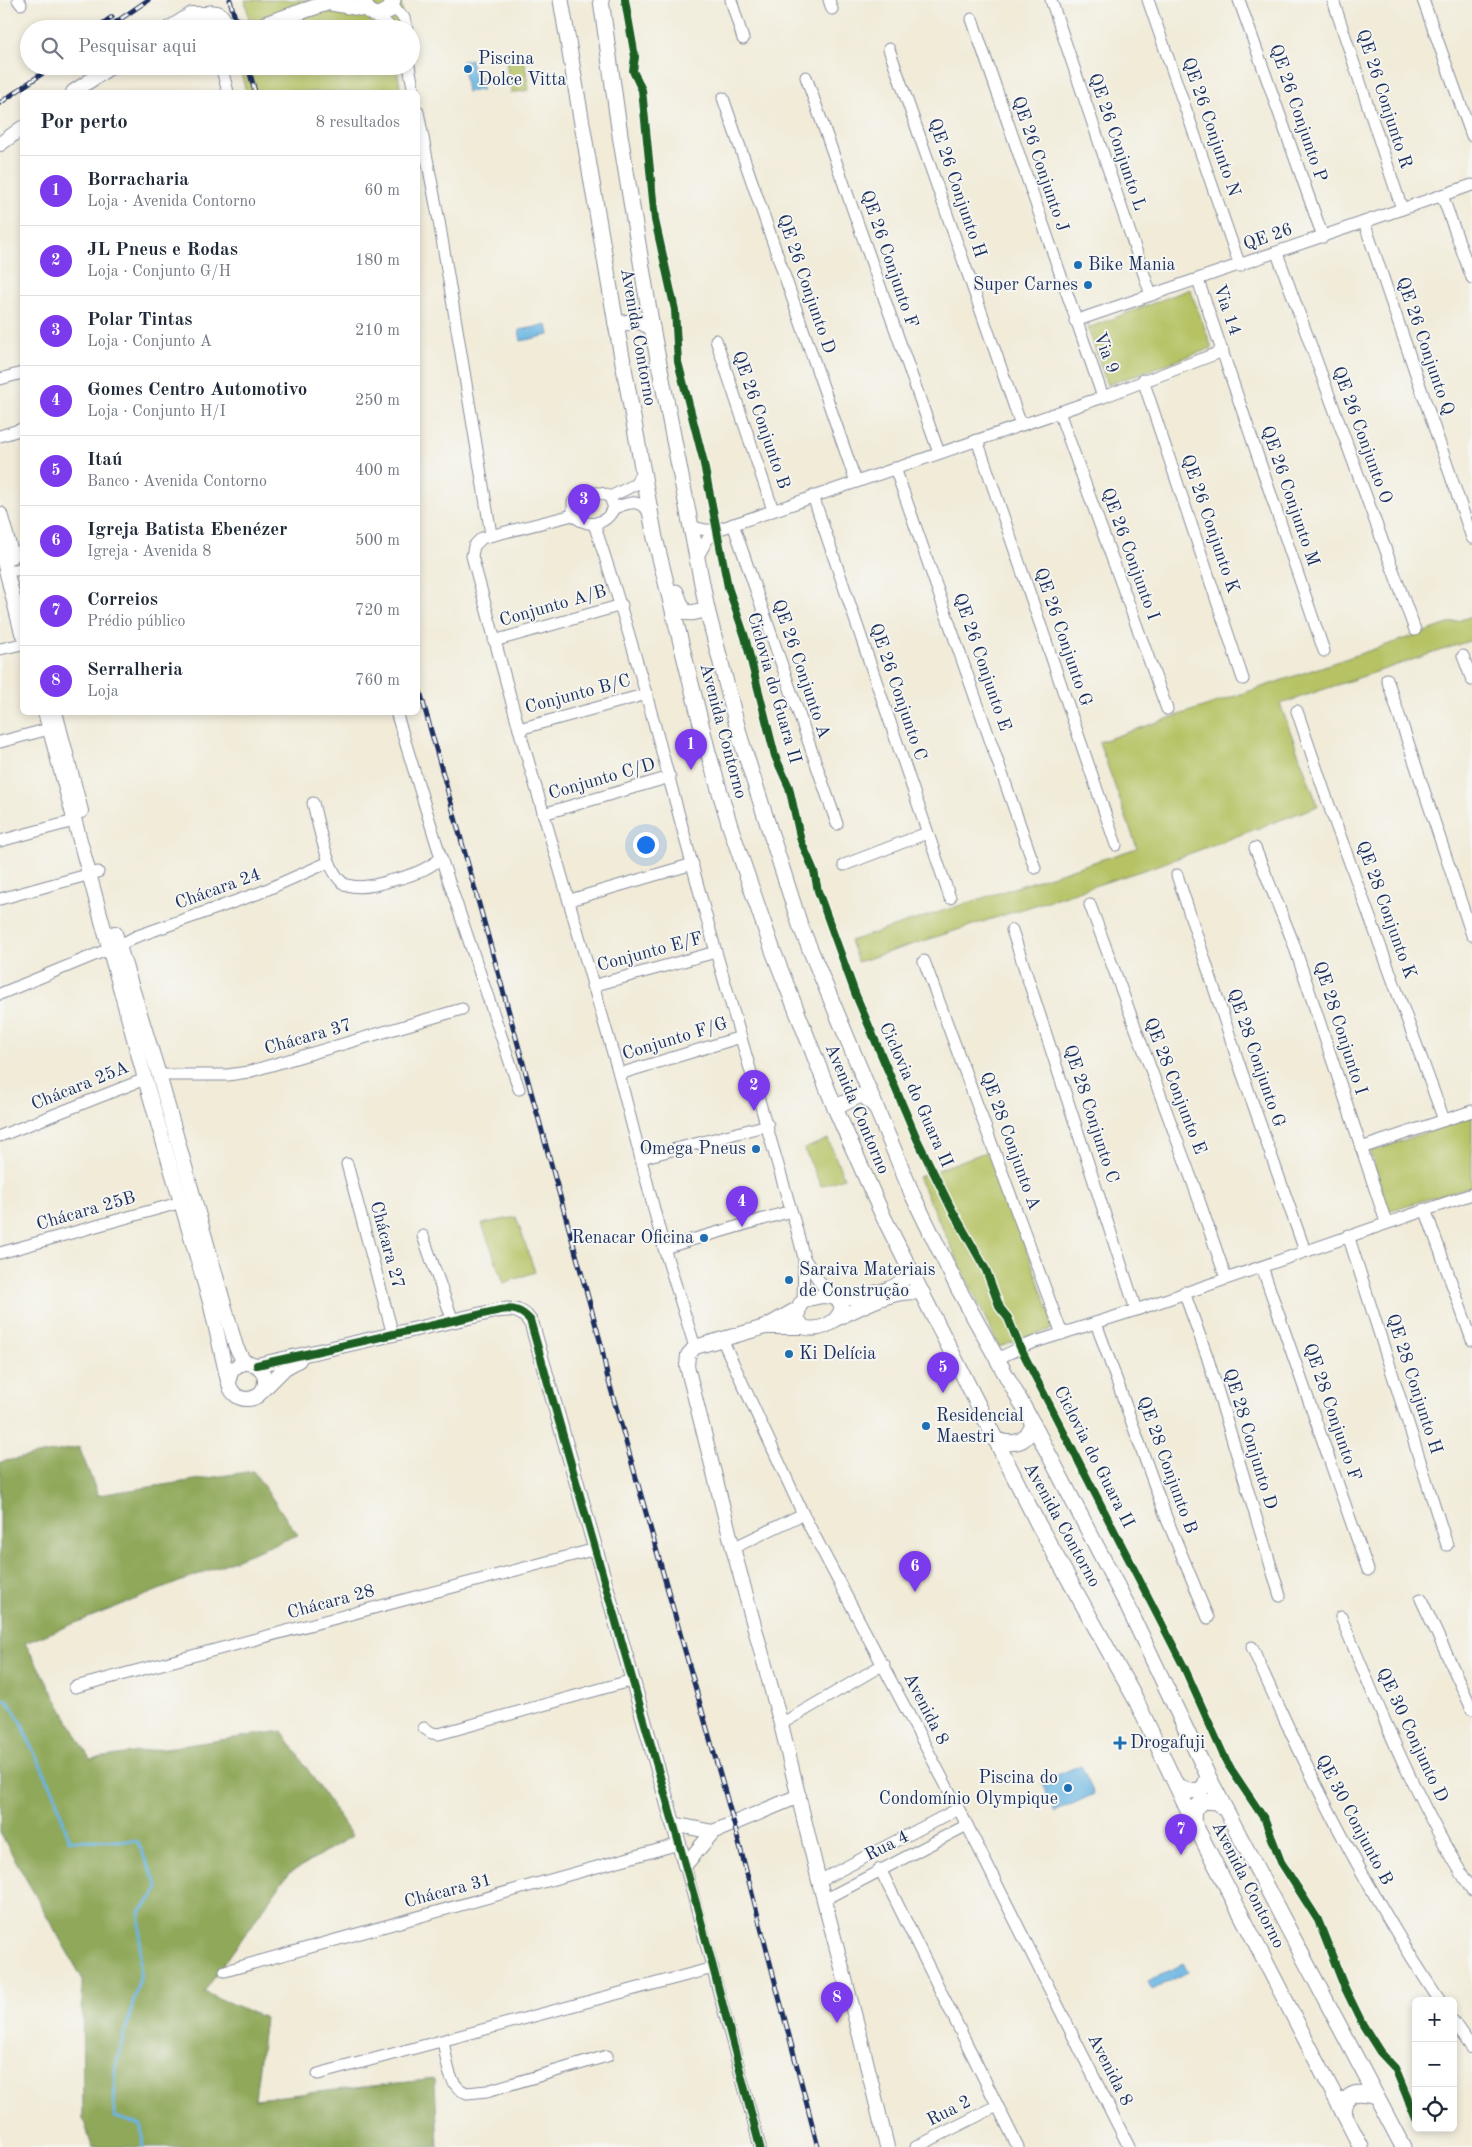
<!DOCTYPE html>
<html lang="pt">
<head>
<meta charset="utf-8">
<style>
	body { margin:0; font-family:"Old Standard TT",serif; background:#f6f6f7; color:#1f2937 }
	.controls { position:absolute; right:15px; bottom:15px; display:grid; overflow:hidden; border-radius:8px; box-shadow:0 2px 8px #0003 }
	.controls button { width:45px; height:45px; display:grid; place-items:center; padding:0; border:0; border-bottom:1px solid #e0e1e3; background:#fff; color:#1f2937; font:25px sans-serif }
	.you { position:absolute; left:645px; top:844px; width:18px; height:18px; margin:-12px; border:4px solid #fff; border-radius:50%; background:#1a73e8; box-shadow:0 0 0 8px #1a73e833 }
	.badge { display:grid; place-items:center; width:32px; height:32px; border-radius:50%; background:#7c3aed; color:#fff; font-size:16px; font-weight:700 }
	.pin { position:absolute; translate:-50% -41px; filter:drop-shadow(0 1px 2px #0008) }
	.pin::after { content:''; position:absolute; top:26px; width:18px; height:15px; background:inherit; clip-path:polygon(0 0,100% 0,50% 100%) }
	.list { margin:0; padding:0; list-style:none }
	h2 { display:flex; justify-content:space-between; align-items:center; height:65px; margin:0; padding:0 20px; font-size:21px }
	h2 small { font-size:16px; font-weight:400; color:#747a83 }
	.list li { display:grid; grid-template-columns:32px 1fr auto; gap:15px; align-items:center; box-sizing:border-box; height:70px; padding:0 20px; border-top:1px solid #e0e1e3 }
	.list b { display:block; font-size:19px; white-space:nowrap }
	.list p { margin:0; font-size:16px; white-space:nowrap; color:#747a83 }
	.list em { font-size:16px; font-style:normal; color:#747a83 }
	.icon { flex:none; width:28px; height:28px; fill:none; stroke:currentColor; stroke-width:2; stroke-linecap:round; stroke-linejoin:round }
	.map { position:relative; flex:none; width:1472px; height:2147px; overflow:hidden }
	.search { position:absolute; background:#fff; box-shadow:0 2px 8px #0003; left:20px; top:20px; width:400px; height:55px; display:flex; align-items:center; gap:12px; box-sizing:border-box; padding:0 18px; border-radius:28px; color:#747a83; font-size:19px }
	.panel { position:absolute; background:#fff; box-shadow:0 2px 8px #0003; left:20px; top:90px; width:400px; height:625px; border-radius:8px }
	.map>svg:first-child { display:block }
	.green { fill:#b6c264; stroke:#687861 }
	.forest { fill:#90a85a; stroke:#566c5c }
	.water { fill:#69b5e2; stroke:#4272a0 }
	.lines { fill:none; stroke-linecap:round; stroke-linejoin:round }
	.stream { stroke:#69b5e2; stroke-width:3 }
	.minor-casing { stroke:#868d9b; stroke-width:13 }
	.tertiary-casing { stroke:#868d9b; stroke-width:16 }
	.secondary-casing { stroke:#868d9b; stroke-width:17 }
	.minor { stroke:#fff; stroke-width:11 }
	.tertiary { stroke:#fff; stroke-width:14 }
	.secondary { stroke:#fff; stroke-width:15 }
	.rail-casing { stroke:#1b2f5e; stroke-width:5 }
	.rail { stroke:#f6f6f2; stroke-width:3; stroke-dasharray:9; stroke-linecap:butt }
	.cycleway-casing { stroke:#f6f6f2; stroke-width:11 }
	.cycleway { stroke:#1b5e20; stroke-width:8 }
	.poi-dot { fill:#1f6fb2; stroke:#f6f6f2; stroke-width:2 }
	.labels { text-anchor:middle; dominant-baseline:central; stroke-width:4; stroke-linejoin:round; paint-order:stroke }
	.poi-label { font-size:18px; fill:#1b2f5e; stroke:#f6f6f2; text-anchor:start }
	.street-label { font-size:18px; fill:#1b2f5e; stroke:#f6f6f2 }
</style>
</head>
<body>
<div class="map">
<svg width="1472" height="2147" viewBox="0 0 1472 2147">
	<rect width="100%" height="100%" fill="#f6f6f2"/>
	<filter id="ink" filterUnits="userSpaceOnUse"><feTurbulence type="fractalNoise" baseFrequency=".02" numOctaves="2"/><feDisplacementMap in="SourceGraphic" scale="10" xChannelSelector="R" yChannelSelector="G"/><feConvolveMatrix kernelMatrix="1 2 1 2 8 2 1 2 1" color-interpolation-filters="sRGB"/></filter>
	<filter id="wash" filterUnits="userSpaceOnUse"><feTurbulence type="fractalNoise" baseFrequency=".0096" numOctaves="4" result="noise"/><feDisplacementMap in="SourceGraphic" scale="20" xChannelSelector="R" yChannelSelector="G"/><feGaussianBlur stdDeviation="1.12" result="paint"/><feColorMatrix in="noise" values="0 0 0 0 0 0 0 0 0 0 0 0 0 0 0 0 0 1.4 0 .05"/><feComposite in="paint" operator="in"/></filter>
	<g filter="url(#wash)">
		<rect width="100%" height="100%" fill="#f1ebd8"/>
		<g class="green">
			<polygon points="245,0 400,0 406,29 251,29"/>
			<polygon points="524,57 529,90 511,93 506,60"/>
			<polygon points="239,66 411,66 411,67 397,69 401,92 246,92"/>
			<polygon points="1190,289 1212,348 1107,385 1088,328"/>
			<polygon points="1472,616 1472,640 1280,704 1318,806 1156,866 858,962 850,941 1137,848 1099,742"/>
			<polygon points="1472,1116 1472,1186 1388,1211 1370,1152"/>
			<polygon points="828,1139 844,1178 821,1186 804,1149"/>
			<polygon points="991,1150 1055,1328 999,1347 918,1177"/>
			<polygon points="516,1217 535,1272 504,1283 482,1224"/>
		</g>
		<polygon class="forest" points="79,1447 98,1495 253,1471 298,1535 25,1643 90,1759 282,1731 352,1836 288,1874 204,1992 265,2018 255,2099 435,2079 438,2147 92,2147 83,2118 82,1978 0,1833 0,1462"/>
		<g class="water">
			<polygon points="471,59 474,77 480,77 482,90 467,92 462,61"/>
			<polygon points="547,325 549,335 521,341 519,330"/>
			<polygon points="1081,1765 1094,1794 1055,1812 1041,1782"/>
			<polygon points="1183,1963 1188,1972 1152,1990 1148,1982"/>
		</g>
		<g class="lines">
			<polyline class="stream" points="0,1698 7,1700 22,1723 31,1746 54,1792 69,1840 137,1841 159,1889 140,1912 140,1978 115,2069 114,2117 141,2125 143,2147"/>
		</g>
	</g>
	<g filter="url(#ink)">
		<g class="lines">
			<g class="minor-casing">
				<g id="minor">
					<polyline points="18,0 21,4"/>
					<polyline points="731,0 743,39"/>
					<polyline points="829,0 832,9"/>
					<polyline points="1051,0 1151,295"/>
					<polyline points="1148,0 1240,266"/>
					<polyline points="1239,0 1323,237"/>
					<polyline points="1333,0 1402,209"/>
					<polyline points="1423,0 1472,136"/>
					<polyline points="392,6 404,18 407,29"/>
					<polyline points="378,15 392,29"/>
					<polyline points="972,19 1103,397"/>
					<polyline points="889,49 1021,425"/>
					<polyline points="221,66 228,92"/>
					<polyline points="409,66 414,92"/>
					<polyline points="806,77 939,453"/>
					<polyline points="723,98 856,482"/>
					<polyline points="418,112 439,221 491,534"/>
					<polyline points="1442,195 1472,278"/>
					<polyline points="1364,222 1472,538"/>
					<polyline points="1277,253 1415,630"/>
					<polyline points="1198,280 1324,651"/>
					<polyline points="1075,321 1472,185"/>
					<polyline points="716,340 773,510"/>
					<polyline points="0,379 22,373"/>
					<polyline points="1143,380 1243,679"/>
					<polyline points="1059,412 1167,709"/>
					<polyline points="0,436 22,429"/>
					<polyline points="977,440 1116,845"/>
					<polyline points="895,468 1035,868"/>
					<polyline points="813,496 950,898"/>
					<path d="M610 497 614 508C605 526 587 528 573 515V502C585 493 597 489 610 497L636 484 642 470"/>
					<path d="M614 508C632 502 637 498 651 514"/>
					<polyline points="573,515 482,538 474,546 472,556 519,729 619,1074 664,1248 695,1347"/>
					<path d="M594 524C642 665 676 809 716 952 742 1044 770 1135 796 1227L804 1258 803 1302"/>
					<polyline points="733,524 837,824"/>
					<polyline points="690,526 705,530 717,530 1103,397 1223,351"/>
					<polyline points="697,558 707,540 717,530"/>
					<polyline points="16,570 22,568"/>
					<polyline points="494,641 622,605"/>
					<polyline points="0,649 22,644"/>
					<polyline points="1463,656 1472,680"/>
					<polyline points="1387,679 1472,935"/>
					<polyline points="1297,711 1331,811 1444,1120"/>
					<polyline points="396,712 441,858 519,1089"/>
					<polyline points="519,729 647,694"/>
					<polyline points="0,742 49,729"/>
					<path d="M313 803C318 822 328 879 347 885 360 889 377 885 389 881 408 877 426 871 441 858"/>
					<polyline points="543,814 670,777"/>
					<polyline points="0,841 74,821"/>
					<polyline points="1255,848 1293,942 1386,1222"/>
					<polyline points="844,865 927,833"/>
					<polyline points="1177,875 1239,1064 1305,1251"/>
					<polyline points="0,899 98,872"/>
					<polyline points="570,900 693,864"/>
					<polyline points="1090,905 1193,1183 1226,1278"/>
					<polyline points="1012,930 1136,1310"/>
					<polyline points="118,946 135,937 259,893 329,862"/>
					<polyline points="924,961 1062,1334"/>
					<polyline points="592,986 716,952"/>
					<polyline points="0,994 109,949"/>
					<polyline points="619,1074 741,1037"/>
					<polyline points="159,1075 228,1075 248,1072 462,1009"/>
					<polyline points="0,1136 145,1079"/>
					<polyline points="1361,1148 1472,1111"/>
					<polyline points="641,1158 768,1125"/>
					<polyline points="347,1164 393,1335"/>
					<polyline points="1425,1209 1472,1340"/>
					<polyline points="1348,1235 1447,1545"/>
					<polyline points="423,1236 453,1321"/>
					<polyline points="664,1248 791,1211"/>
					<polyline points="0,1253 182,1202"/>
					<polyline points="804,1258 829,1296"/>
					<polyline points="1262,1267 1368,1570"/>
					<polyline points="1184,1292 1207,1356 1280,1596"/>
					<polyline points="1096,1323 1166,1517 1208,1618"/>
					<polyline points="722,1339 803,1514 967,1825 1129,2147"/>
					<polyline points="997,1359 1026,1345 1136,1310 1472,1194"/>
					<polyline points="733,1548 803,1514"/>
					<polyline points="1421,1599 1472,1709"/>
					<path d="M1341 1617C1380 1710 1417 1805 1472 1890"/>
					<path d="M1252 1647C1306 1770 1365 1889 1440 2001"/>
					<polyline points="75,1687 596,1549"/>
					<polyline points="781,1724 884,1664"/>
					<polyline points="424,1728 432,1733 439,1734 633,1680"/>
					<polyline points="685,1865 760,2147"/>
					<polyline points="880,1869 1018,2147"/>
					<polyline points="819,1881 958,1809"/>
					<polyline points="824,1900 967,1825"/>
					<polyline points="225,1971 679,1844"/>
					<polyline points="1453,2021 1472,2048"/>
					<path d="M443 2041C447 2058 447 2087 467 2093L487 2091 607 2056"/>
					<polyline points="318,2074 713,1968"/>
					<polyline points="916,2147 997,2106"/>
				</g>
			</g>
			<g class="tertiary-casing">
				<g id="tertiary">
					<polyline points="168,29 192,14 207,14"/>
					<polyline points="73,92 112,66"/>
					<polyline points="0,144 22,128"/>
					<polyline points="0,514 12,556"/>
					<polyline points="0,546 22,633"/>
					<polyline points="45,712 145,1079 210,1302 228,1381"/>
					<polyline points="55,712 81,811"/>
					<polyline points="115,933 159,1075 236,1347 244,1362"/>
					<path d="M822 1296C861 1296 833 1337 803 1327L797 1318 800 1304 808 1299Z"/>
					<path d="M837 1299C861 1295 899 1295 911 1269"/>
					<polyline points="797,1309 765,1327 695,1347 688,1355 687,1366 733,1548 781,1724 819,1881 860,2036 887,2147"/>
					<path d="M838 1318C864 1306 894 1288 923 1293"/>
					<polyline points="765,1327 803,1327"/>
					<circle cx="247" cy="1381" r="18"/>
					<path d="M257 1365 500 1310C515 1308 525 1311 532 1325L685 1865"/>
					<polyline points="266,1387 285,1368 299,1360"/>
					<polyline points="673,1824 713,1832"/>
					<polyline points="685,1865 713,1832 799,1796"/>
				</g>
			</g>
			<g class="secondary-casing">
				<g id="secondary">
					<path d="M364 0C365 9 370 14 378 15L390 10 393 0"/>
					<polyline points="561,0 616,324 655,538 708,752 730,826 773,951 835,1108 883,1216 1037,1522 1136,1700 1193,1821 1361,2147"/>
					<polyline points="601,0 620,135 652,328 707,609 740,737 800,925 913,1196 958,1288 1033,1424 1127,1605 1208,1776 1403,2147"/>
					<polyline points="331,3 366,9"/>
					<polyline points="222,20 229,24 252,27"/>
					<path d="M208 29C189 7 237 8 218 29"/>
					<polyline points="250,29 336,0"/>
					<polyline points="616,324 639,321 652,328"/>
					<path d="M676 592C685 615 683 616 707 609"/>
					<polyline points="835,1108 858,1096 864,1096 874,1105"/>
					<path d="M994 1439C1012 1446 1027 1444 1033 1424"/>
					<path d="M1176 1784C1186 1791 1193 1794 1204 1787L1208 1776"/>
					<polyline points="1193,1821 1194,1809 1203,1801 1216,1802 1225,1809"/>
					<path d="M1343 2112C1345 2091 1358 2091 1375 2096"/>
				</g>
			</g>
			<use href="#minor" class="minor"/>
			<use href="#tertiary" class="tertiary"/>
			<use href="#secondary" class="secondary"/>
			<g class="rail-casing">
				<g id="rail">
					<polyline points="230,0 238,29"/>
					<polyline points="95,29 112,17"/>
					<polyline points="106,29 148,0"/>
					<polyline points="248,66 255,92"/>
					<polyline points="0,103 53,66"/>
					<polyline points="418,684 601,1344 607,1375 734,1824 818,2147"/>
				</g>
			</g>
			<use href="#rail" class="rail"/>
			<g class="cycleway-casing">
				<g id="cycleway">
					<polyline points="625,0 635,57 633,71 642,90 655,220 675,310 678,362 703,459 728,587 745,637 775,756 789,787 801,841 814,871 818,891 855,993 917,1139 951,1208 986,1270 1000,1308 1008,1318 1020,1347 1184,1667 1227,1763 1265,1820 1281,1862 1318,1920 1344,1986 1363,2025 1380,2052 1395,2068 1416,2119"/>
					<path d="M257 1365 500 1310C514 1308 521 1310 530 1320L698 1910 760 2147"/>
				</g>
			</g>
			<use href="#cycleway" class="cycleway"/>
		</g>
	</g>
	<g class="poi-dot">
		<circle cx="468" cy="69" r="5"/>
		<circle cx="1078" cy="265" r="5"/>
		<circle cx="1088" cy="285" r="5"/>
		<circle cx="756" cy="1149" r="5"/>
		<circle cx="704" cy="1238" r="5"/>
		<circle cx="789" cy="1280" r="5"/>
		<circle cx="789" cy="1354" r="5"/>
		<circle cx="926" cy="1426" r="5"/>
		<path d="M1117.5 1735.5h5v5h5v5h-5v5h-5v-5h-5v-5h5z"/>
		<circle cx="1068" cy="1788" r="5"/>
	</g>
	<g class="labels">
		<g class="poi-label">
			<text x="478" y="59">Piscina<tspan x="478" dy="21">Dolce Vitta</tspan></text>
			<text x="1088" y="265">Bike Mania</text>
			<text x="1078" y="285" text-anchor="end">Super Carnes</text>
			<text x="746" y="1149" text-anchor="end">Omega Pneus</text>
			<text x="694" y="1238" text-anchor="end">Renacar Oficina</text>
			<text x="799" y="1270">Saraiva Materiais<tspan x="799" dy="21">de Construção</tspan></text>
			<text x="799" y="1354">Ki Delícia</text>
			<text x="936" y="1416">Residencial<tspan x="936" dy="21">Maestri</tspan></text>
			<text x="1130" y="1743">Drogafuji</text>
			<text x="1058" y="1778" text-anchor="end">Piscina do<tspan x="1058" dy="21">Condomínio Olympique</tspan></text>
		</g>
		<g class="street-label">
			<text transform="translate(1384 99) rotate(72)">QE 26 Conjunto R</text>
			<text transform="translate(1298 113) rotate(71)">QE 26 Conjunto P</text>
			<text transform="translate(1211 127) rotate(71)">QE 26 Conjunto N</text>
			<text transform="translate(1117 142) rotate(71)">QE 26 Conjunto L</text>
			<text transform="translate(1040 164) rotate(71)">QE 26 Conjunto J</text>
			<text transform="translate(957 188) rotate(71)">QE 26 Conjunto H</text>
			<text transform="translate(1268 237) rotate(-19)">QE 26</text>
			<text transform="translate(889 259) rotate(71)">QE 26 Conjunto F</text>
			<text transform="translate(806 284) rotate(71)">QE 26 Conjunto D</text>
			<text transform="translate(1227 310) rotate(71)">Via 14</text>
			<text transform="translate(638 337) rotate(80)">Avenida Contorno</text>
			<text transform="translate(1425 346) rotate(71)">QE 26 Conjunto Q</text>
			<text transform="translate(1106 353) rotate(70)">Via 9</text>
			<text transform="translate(761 420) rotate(71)">QE 26 Conjunto B</text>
			<text transform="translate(1362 435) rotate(70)">QE 26 Conjunto O</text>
			<text transform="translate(1290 496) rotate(71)">QE 26 Conjunto M</text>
			<text transform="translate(1210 524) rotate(71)">QE 26 Conjunto K</text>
			<text transform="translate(1130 554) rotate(70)">QE 26 Conjunto I</text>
			<text transform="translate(553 606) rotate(-16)">Conjunto A/B</text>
			<text transform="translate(1063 637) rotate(71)">QE 26 Conjunto G</text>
			<text transform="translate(982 662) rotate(71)">QE 26 Conjunto E</text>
			<text transform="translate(801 669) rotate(71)">QE 26 Conjunto A</text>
			<text transform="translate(774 688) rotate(74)">Ciclovia do Guara II</text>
			<text transform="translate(898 692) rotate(71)">QE 26 Conjunto C</text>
			<text transform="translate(578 694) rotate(-15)">Conjunto B/C</text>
			<text transform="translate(723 731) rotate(75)">Avenida Contorno</text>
			<text transform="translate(602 779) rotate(-16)">Conjunto C/D</text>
			<text transform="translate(218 889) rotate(-20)">Chácara 24</text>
			<text transform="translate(1386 910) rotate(70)">QE 28 Conjunto K</text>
			<text transform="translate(650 952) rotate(-15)">Conjunto E/F</text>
			<text transform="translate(1340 1028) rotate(72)">QE 28 Conjunto I</text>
			<text transform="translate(308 1037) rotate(-16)">Chácara 37</text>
			<text transform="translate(675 1039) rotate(-17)">Conjunto F/G</text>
			<text transform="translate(1256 1058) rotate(71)">QE 28 Conjunto G</text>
			<text transform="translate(80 1086) rotate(-22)">Chácara 25A</text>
			<text transform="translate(1175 1086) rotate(69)">QE 28 Conjunto E</text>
			<text transform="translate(916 1095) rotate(66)">Ciclovia do Guara II</text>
			<text transform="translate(857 1109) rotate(67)">Avenida Contorno</text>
			<text transform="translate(1091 1114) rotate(72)">QE 28 Conjunto C</text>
			<text transform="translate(1010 1141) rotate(70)">QE 28 Conjunto A</text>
			<text transform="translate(86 1211) rotate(-16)">Chácara 25B</text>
			<text transform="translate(387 1245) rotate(75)">Chácara 27</text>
			<text transform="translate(1414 1384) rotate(72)">QE 28 Conjunto H</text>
			<text transform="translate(1332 1412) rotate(71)">QE 28 Conjunto F</text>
			<text transform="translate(1250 1439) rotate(73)">QE 28 Conjunto D</text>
			<text transform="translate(1094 1457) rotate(63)">Ciclovia do Guara II</text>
			<text transform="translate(1167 1465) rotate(70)">QE 28 Conjunto B</text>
			<text transform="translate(1062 1525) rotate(61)">Avenida Contorno</text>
			<text transform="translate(331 1602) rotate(-15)">Chácara 28</text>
			<text transform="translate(926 1709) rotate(63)">Avenida 8</text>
			<text transform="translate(1412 1735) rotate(65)">QE 30 Conjunto D</text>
			<text transform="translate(1354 1820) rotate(62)">QE 30 Conjunto B</text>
			<text transform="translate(887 1846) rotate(-27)">Rua 4</text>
			<text transform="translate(1248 1885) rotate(63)">Avenida Contorno</text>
			<text transform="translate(448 1891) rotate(-15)">Chácara 31</text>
			<text transform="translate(1110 2070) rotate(63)">Avenida 8</text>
			<text transform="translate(949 2111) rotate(-27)">Rua 2</text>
		</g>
	</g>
</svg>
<div class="controls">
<button>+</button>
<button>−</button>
<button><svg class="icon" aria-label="locate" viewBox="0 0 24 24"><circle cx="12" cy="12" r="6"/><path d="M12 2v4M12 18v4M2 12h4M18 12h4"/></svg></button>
</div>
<div class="you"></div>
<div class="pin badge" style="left:691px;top:770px">1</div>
<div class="pin badge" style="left:754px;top:1111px">2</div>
<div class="pin badge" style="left:584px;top:525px">3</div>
<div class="pin badge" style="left:742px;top:1227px">4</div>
<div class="pin badge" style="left:943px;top:1393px">5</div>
<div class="pin badge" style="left:915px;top:1592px">6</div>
<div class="pin badge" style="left:1181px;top:1855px">7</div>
<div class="pin badge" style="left:837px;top:2023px">8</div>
<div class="search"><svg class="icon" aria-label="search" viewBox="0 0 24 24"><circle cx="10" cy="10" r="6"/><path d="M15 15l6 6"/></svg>Pesquisar aqui</div>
<section class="panel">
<h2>Por perto<small>8 resultados</small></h2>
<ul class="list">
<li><span class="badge">1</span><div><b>Borracharia</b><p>Loja · Avenida Contorno</p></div><em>60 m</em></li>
<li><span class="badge">2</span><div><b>JL Pneus e Rodas</b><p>Loja · Conjunto G/H</p></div><em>180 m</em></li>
<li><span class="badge">3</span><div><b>Polar Tintas</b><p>Loja · Conjunto A</p></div><em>210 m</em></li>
<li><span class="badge">4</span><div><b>Gomes Centro Automotivo</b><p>Loja · Conjunto H/I</p></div><em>250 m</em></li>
<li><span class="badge">5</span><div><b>Itaú</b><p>Banco · Avenida Contorno</p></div><em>400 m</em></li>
<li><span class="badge">6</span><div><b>Igreja Batista Ebenézer</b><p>Igreja · Avenida 8</p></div><em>500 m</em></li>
<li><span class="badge">7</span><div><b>Correios</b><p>Prédio público</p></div><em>720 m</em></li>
<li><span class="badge">8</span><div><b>Serralheria</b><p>Loja</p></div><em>760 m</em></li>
</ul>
</section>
</div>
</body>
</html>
